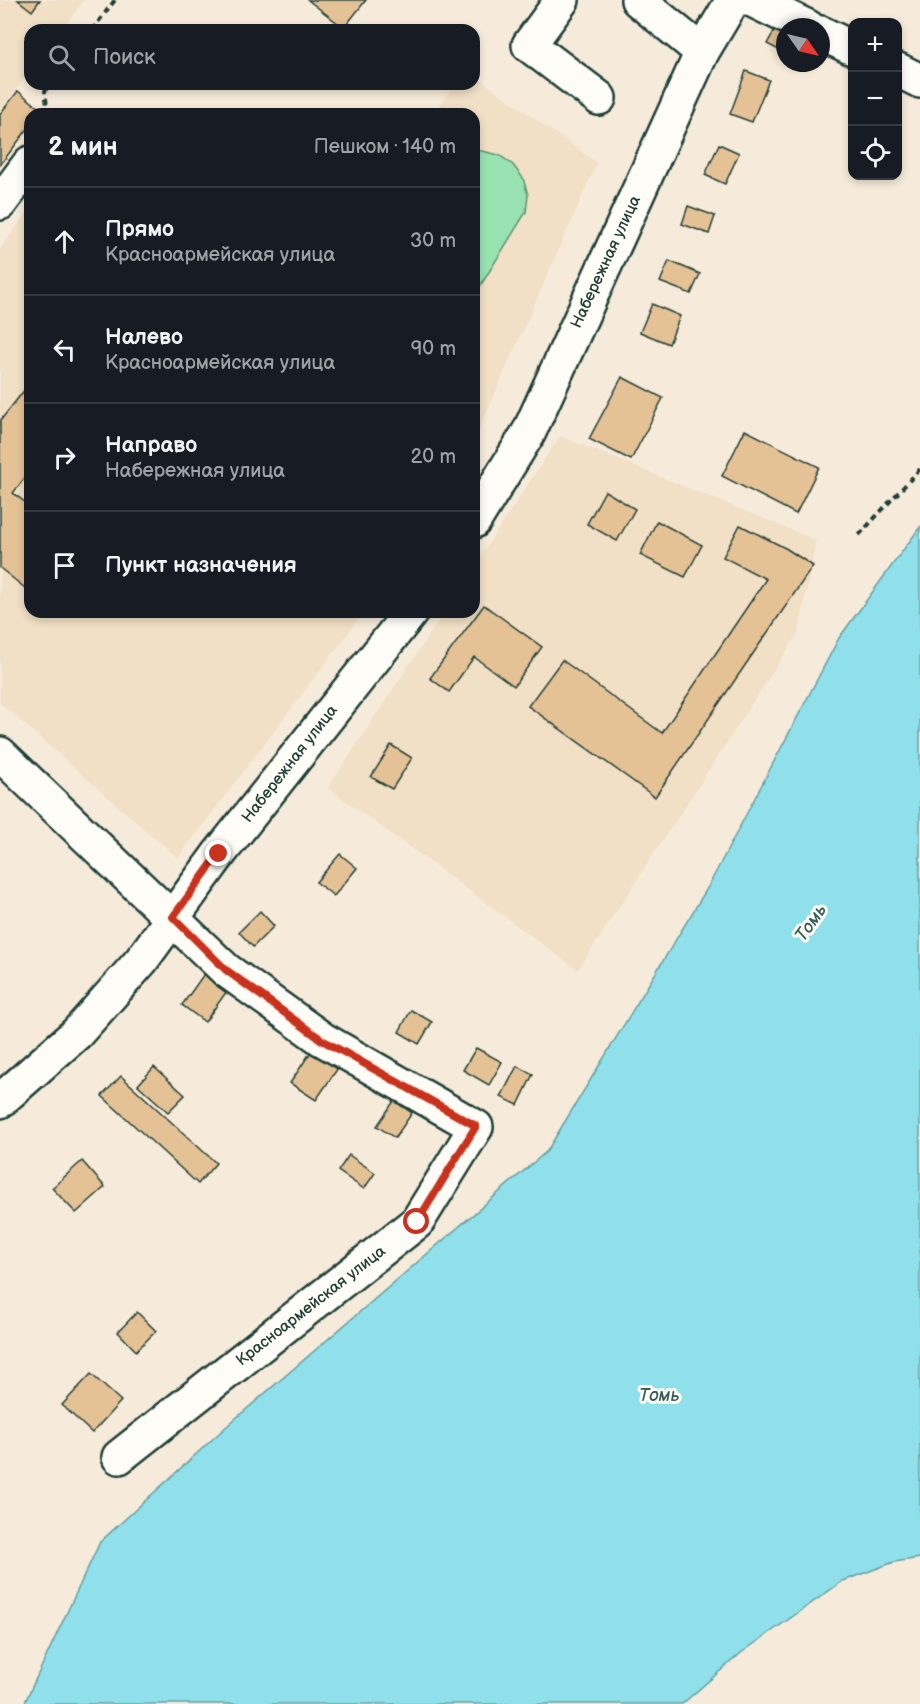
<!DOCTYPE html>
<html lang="ru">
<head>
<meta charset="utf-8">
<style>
	body { margin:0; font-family:"Balsamiq Sans",sans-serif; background:#20242c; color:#f1f3f6 }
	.controls { position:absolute; right:18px; top:18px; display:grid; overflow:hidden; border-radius:12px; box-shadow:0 3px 9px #0003 }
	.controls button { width:54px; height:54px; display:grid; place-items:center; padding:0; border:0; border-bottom:2px solid #363941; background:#171b24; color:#f1f3f6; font:30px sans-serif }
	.compass { position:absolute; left:776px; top:18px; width:54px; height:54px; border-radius:50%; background:#171b24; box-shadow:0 3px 9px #0003; rotate:124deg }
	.stop { position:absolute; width:18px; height:18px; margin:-14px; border:4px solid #c8321e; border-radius:50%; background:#fff }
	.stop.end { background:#c8321e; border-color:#fff; box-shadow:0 2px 6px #0008 }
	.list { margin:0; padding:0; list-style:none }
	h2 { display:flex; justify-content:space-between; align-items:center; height:78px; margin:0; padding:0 24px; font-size:26px }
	h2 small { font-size:20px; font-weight:400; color:#9ea1a6 }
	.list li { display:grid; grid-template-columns:39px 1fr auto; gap:18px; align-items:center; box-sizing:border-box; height:108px; padding:0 24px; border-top:2px solid #363941 }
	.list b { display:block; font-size:22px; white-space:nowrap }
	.list p { margin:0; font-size:20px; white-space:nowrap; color:#9ea1a6 }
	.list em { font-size:20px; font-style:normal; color:#9ea1a6 }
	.icon { flex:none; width:33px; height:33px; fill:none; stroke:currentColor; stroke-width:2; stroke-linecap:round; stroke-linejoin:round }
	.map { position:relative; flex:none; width:920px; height:1704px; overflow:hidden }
	.search { position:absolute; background:#171b24; box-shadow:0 3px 9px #0003; left:24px; top:24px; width:456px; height:66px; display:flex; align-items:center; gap:15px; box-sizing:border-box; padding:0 21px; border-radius:18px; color:#9ea1a6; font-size:22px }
	.panel { position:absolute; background:#171b24; box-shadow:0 3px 9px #0003; left:24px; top:108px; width:456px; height:510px; border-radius:18px }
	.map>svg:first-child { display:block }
	.built { fill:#f1dfc6 }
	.green { fill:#98e2b1; stroke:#5c9072; stroke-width:1.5 }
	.water { fill:#90e0eb; stroke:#639fa2; stroke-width:1.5 }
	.building { fill:#e5c296; stroke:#1f3d34; stroke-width:1.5 }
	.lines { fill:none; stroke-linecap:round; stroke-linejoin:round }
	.minor-casing { stroke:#1f3d34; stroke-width:38 }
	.path { stroke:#1f3d34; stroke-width:4; stroke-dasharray:6 4.5; stroke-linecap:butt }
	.minor { stroke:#fdfcf7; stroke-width:33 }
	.route { stroke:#c8321e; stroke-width:8 }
	.labels { text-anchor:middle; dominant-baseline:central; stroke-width:6; stroke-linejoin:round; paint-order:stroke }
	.street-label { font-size:16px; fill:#1f3d34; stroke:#fdfcf7 }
	.water-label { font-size:18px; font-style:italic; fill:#365e59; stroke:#fdfcf7 }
</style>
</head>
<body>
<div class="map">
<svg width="920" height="1704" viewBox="0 0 920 1704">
	<rect width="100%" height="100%" fill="#f6ebda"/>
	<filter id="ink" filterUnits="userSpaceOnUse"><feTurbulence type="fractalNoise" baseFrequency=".0167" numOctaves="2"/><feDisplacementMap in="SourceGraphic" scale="12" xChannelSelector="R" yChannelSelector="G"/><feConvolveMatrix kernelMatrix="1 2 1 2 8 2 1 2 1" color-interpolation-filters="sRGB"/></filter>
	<g filter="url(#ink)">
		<g class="built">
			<polygon points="0,0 84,0 61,30 30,30 30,71 0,111"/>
			<polygon points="474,75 597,163 474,441 474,114 433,114 455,84 474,84"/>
			<polygon points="30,208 30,612 364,612 178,858 0,703 0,249"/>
			<polygon points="560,436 816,540 799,632 578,970 328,788 444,612 474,612 474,566"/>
		</g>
		<polygon class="green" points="474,151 482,151 499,155 513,165 523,178 528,195 526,212 474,296"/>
		<polygon class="water" points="920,527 920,1558 894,1562 843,1581 741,1653 682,1704 24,1704 100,1542 228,1425 547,1151 708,887 839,638"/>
		<g class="building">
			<polygon points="18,0 40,0 32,11"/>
			<polygon points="308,0 366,0 344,28"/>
			<polygon points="776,28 785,33 785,53 767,44"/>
			<polygon points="746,71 769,80 752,122 730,114"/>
			<polygon points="18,91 42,110 40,114 30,114 30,126 0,165 0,114"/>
			<polygon points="719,144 739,153 725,184 705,175"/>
			<polygon points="688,206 715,216 709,234 682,224"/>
			<polygon points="669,261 700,274 691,294 660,282"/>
			<polygon points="652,304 680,316 669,344 640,332"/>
			<polygon points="622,377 663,398 631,460 589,439"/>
			<polygon points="30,383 30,471 13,493 30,506 30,592 0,568 0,421"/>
			<polygon points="745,430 819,467 796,514 722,476"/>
			<polygon points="605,491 635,509 617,541 587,524"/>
			<polygon points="657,521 702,545 685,577 640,555"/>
			<polygon points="740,525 787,549 813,566 655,797 528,706 562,660 662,733 766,579 723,557"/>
			<polygon points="484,605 542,647 514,686 474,657 449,692 430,678"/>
			<polygon points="391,745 412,758 392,789 371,777"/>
			<polygon points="340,854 357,868 334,896 316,882"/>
			<polygon points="260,911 274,926 253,947 239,932"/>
			<polygon points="204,974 227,991 205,1022 182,1005"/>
			<polygon points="411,1010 432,1022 419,1044 399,1032"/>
			<polygon points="476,1048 502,1062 489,1085 463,1070"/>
			<polygon points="312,1050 338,1068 316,1100 290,1083"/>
			<polygon points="517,1066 533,1074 518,1105 501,1097"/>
			<polygon points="154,1067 185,1095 168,1112 138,1085"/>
			<polygon points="121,1076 216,1163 198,1184 102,1096"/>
			<polygon points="394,1101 412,1113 395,1138 377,1126"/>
			<polygon points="349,1155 375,1173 364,1189 338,1171"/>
			<polygon points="82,1161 105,1187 76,1213 52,1188"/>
			<polygon points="137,1312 156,1331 136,1351 118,1332"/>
			<polygon points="91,1374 121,1401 92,1433 62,1405"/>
		</g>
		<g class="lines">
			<g class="minor-casing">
				<g id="minor">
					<polyline points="562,0 529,45 599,98"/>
					<polyline points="638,0 702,52"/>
					<polyline points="752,0 808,27"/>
					<polyline points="821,33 852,48"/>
					<polyline points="898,70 920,81"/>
					<polyline points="0,203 30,163"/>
					<polyline points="474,521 529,432 702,52 733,0"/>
					<polyline points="0,754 226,970 322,1039 476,1127 417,1222 119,1457"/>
					<polyline points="0,1101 77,1033 141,961 219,854 411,612"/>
				</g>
			</g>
			<g class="path">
				<polyline points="92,30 115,0"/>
				<polyline points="48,114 45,91 50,84"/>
				<polyline points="859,535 920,469"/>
			</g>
			<use href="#minor" class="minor"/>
		</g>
	</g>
	<g class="lines" filter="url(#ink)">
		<polyline class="route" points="219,854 173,917 226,970 322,1040 476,1126 417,1222"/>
	</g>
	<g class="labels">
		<g class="street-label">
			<text transform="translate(606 262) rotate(-65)">Набережная улица</text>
			<text transform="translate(290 764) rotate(-52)">Набережная улица</text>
			<text transform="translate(311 1306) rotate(-38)">Красноармейская улица</text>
		</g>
		<g class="water-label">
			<text transform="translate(811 923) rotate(-55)">Томь</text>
			<text x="659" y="1395">Томь</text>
		</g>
	</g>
</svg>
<div class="controls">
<button>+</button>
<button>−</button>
<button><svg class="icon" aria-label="locate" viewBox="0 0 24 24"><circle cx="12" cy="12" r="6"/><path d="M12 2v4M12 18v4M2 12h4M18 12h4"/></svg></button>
</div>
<svg class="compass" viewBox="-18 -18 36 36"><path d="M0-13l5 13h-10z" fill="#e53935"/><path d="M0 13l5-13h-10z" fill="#9ea1a6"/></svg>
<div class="stop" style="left:417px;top:1222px"></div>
<div class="stop end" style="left:219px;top:854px"></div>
<div class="search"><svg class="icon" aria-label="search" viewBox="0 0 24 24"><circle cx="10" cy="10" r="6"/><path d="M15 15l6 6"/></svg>Поиск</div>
<section class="panel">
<h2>2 мин<small>Пешком · 140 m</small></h2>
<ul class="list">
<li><svg class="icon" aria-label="ahead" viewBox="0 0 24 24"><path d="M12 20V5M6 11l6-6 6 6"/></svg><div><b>Прямо</b><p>Красноармейская улица</p></div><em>30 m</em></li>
<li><svg class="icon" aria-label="left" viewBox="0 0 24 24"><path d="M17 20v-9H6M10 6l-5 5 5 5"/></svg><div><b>Налево</b><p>Красноармейская улица</p></div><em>90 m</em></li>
<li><svg class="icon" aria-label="right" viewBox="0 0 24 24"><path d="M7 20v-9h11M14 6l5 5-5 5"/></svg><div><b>Направо</b><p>Набережная улица</p></div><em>20 m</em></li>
<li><svg class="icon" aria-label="arrive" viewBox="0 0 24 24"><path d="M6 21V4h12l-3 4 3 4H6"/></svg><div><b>Пункт назначения</b></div></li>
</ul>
</section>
</div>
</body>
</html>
